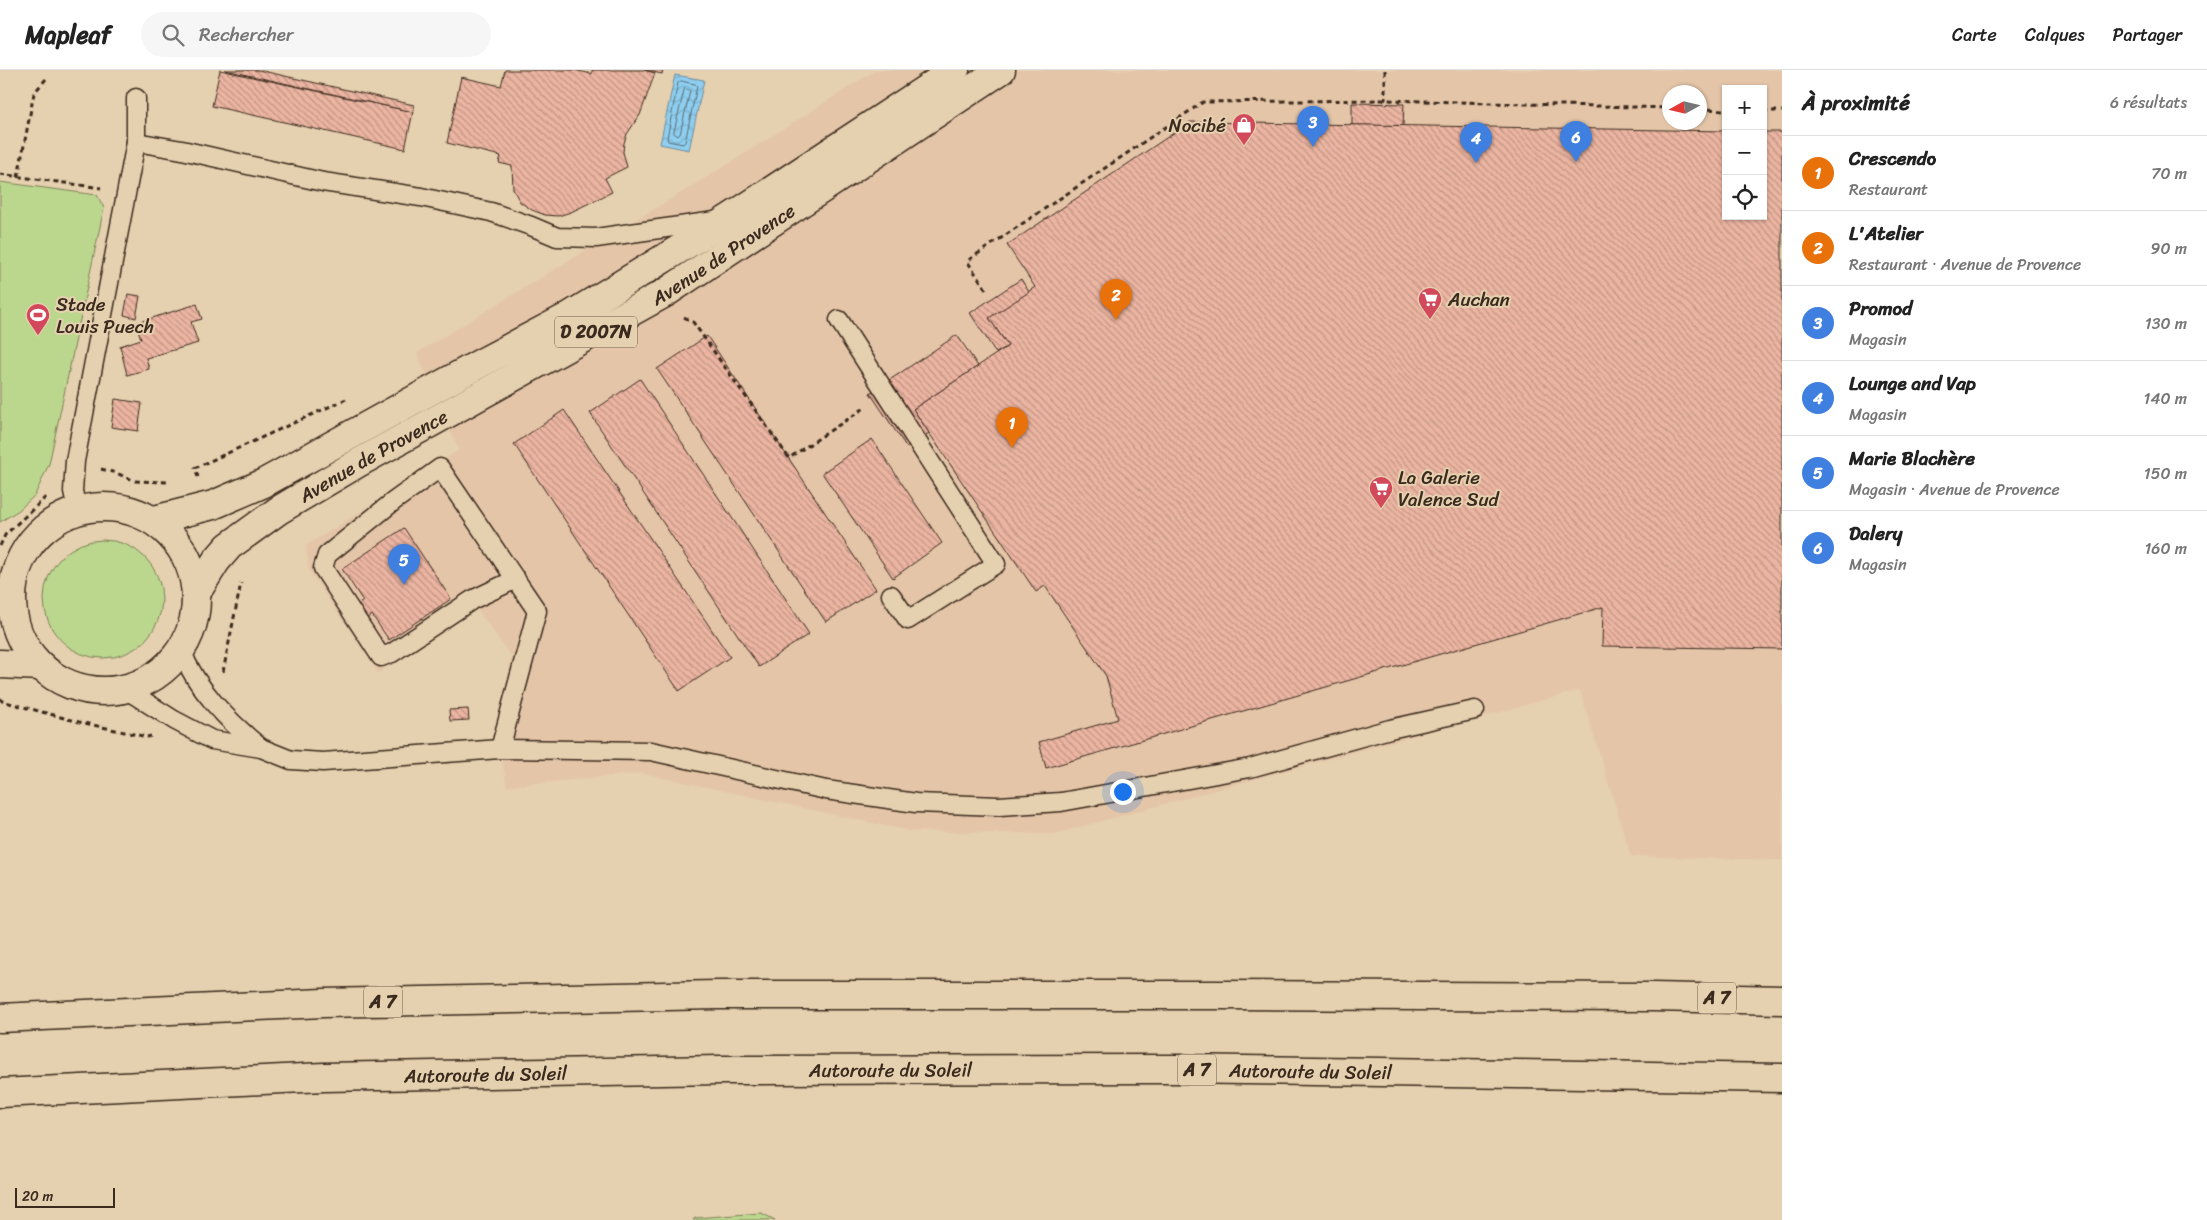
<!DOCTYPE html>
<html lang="fr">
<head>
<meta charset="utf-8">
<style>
	body { margin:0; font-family:Sriracha,sans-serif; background:#f6f6f6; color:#222 }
	.controls { position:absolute; right:15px; top:15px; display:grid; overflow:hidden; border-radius:0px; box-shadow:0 1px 4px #0004 }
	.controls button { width:45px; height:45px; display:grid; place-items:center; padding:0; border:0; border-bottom:1px solid #e0e0e0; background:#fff; color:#222; font:25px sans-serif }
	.compass { position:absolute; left:1662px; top:15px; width:45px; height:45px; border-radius:50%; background:#fff; box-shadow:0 1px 4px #0004; rotate:262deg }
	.scale { position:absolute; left:15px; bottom:12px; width:100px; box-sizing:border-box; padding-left:5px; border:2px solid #3b2a1e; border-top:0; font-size:14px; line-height:18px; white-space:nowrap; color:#3b2a1e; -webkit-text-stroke:4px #e5d0af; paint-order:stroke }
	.you { position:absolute; left:1122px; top:721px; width:18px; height:18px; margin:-12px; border:4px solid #fff; border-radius:50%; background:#1a73e8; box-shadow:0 0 0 8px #1a73e833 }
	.badge { display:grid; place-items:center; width:32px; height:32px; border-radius:50%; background:#d1495b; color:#fff; font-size:16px; font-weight:700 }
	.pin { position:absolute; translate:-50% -41px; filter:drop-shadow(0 1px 2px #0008) }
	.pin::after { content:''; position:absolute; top:26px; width:18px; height:15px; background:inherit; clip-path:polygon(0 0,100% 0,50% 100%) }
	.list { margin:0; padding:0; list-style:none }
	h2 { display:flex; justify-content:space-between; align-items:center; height:65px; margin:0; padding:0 20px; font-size:21px }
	h2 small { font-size:16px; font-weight:400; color:#767676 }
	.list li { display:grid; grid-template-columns:32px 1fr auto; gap:15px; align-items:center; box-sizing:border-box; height:75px; padding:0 20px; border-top:1px solid #e0e0e0 }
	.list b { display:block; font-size:19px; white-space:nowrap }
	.list p { margin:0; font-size:16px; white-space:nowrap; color:#767676 }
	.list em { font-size:16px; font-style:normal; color:#767676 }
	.icon { flex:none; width:28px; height:28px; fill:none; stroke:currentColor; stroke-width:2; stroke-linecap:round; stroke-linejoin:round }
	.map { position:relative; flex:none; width:1782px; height:1150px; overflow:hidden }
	header { display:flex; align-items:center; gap:30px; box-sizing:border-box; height:70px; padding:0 25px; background:#fff; border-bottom:1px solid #e0e0e0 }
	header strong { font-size:24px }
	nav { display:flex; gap:28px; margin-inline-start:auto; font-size:18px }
	.search { width:350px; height:45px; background:#f6f6f6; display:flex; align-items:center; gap:12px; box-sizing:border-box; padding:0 18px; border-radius:28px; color:#767676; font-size:19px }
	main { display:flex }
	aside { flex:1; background:#fff }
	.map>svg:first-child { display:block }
	.built { fill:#e4c5a8; fill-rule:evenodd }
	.grass { fill:#bbd78e; stroke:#7b8056 }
	.forest { fill:url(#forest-crowns); stroke:#7b8056 }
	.water { fill:url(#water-waves); stroke:#6d8c9c }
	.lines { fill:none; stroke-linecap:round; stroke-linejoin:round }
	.shore { stroke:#5c6c72; stroke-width:1 }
	.building { fill:url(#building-back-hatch); stroke:#3b2a1e }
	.lane-casing { stroke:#3b2a1e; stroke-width:21 }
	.primary-casing { stroke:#3b2a1e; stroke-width:31 }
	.highway-casing { stroke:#3b2a1e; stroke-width:31 }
	.path { stroke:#3b2a1e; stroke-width:3; stroke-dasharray:5 4; stroke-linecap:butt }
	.lane { stroke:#e5d0af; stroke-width:18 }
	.primary { stroke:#e5d0af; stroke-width:28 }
	.highway { stroke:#e5d0af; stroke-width:28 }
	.labels { text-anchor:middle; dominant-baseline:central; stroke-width:4; stroke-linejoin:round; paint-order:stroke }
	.shield { fill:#e5d0af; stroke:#6e5c4a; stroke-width:1 }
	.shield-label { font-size:18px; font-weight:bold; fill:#3b2a1e }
	.poi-label { font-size:19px; fill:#3b2a1e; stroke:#e5d0af; text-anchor:start }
	.street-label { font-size:19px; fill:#3b2a1e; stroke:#e5d0af }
</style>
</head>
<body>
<header>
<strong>Mapleaf</strong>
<div class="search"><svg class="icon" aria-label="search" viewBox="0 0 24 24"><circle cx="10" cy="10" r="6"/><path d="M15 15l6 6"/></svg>Rechercher</div>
<nav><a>Carte</a><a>Calques</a><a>Partager</a></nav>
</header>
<main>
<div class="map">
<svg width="1782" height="1150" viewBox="0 0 1782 1150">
	<defs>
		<pattern id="forest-crowns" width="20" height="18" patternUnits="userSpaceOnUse" patternTransform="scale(1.25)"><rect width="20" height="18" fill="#bbd78e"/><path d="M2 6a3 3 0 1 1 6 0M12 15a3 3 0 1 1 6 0" fill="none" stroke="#a2b97a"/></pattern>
		<pattern id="water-waves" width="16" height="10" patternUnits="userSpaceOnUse" patternTransform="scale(1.25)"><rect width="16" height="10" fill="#8ecef0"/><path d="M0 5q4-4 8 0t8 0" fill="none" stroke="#7bb1cd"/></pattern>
		<pattern id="building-back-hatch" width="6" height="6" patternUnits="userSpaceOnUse" patternTransform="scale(1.25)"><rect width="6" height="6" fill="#ecb5a2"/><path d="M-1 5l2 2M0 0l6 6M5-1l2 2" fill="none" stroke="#c09383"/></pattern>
	</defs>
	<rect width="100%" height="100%" fill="#e5d0af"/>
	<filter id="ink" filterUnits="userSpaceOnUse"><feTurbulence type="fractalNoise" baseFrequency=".02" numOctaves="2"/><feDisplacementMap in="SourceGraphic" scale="10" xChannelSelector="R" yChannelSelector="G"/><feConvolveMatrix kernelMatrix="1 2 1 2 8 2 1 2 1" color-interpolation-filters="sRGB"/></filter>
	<g filter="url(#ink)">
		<path class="built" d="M876 0H1782V790L1631 786 1580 620 1054 764 910 761 642 703 507 716 496 656 512 587 476 538 378 603 309 500 306 476 459 380 417 283 727 95ZM1726 19H1763V146H1726ZM1670 22H1700V52H1670Z"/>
		<g class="grass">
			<polygon points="0,112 97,125 104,138 49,394 35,425 19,440 0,452"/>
			<circle cx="103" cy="529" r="59"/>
		</g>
		<polygon class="forest" points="761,1143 775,1150 693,1150 695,1148"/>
		<polygon class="water" points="675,5 704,10 689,80 660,74"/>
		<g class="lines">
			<g class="shore">
				<polygon points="681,11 695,14 697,16 685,72 683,74 668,71 667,68 678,13"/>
				<polygon points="685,18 690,21 680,64 678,66 674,63"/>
			</g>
		</g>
		<g class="building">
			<polygon points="220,0 413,42 405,79 212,36"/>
			<polygon points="225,0 258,0 414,35 413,42"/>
			<polygon points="505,0 574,0 592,4 592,0 644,0 655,3 640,45 627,64 624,73 623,82 627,97 605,108 612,122 571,142 558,146 545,145 532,140 520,132 513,119 512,96 499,93 501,86 447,73 461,7 501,16"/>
			<polygon points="644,0 663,0 662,4"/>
			<polygon points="1352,33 1404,34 1403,56 1352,55"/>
			<polygon points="1190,52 1726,61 1726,146 1763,146 1763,62 1782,62 1782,579 1602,576 1603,537 1046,698 1039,672 1118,649 1106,606 1045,516 1036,522 913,339 1008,276 989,248 1035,217 1007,175"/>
			<polygon points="1021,209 1029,222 989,248 1008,276 996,283 970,243"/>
			<polygon points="128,224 140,226 136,248 124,245"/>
			<polygon points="197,234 202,249 191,252 198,273 146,288 149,299 127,305 120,276 141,269 136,253"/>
			<polygon points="957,265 978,296 913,339 929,363 907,378 870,323"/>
			<polygon points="707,266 876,519 826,552 657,299"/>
			<polygon points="640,309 809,564 759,597 590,343"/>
			<polygon points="115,329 142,333 138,361 111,357"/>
			<polygon points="564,340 730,587 679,621 514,374"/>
			<polygon points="872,369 942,473 893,508 822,403"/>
			<polygon points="404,458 451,529 389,570 372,545 363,552 353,538 363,531 342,499"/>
			<polygon points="468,639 469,650 450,651 449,640"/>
		</g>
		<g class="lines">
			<g class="lane-casing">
				<g id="lane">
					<polyline points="136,72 182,80 323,112 421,127 491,142 531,156 557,167 596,168 715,151"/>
					<polyline points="839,250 996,494 908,550 891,525"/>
					<polyline points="77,440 73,421 75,391 136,72 136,28"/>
					<path d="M181 580C197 620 228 651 261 678"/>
					<polyline points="125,619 174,650 212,670 261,678 291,690 323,692 500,679 651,681 826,720 916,733 999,736 1061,732 1250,698 1390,659 1475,640"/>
					<polyline points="500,679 537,541 440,398 394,431 327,485 323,498 381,587 392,583 472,530 516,509"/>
				</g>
			</g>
			<g class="primary-casing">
				<g id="primary">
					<circle cx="104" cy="529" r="92"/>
					<polyline points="154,450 213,435 262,414 479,294 568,247 730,148 955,0"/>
					<path id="s1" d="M196 523 216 491 229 476 279 440 358 393 665 223 1001 0"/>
					<polyline points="0,594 41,596"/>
				</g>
			</g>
			<g class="highway-casing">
				<g id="highway">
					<polyline points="0,948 323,933 717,925 1219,925 1653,927 1782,930"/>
					<path id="s2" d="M0 1023 324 1007 720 1000 1176 999 1782 1008"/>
				</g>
			</g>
			<g class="path">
				<polyline points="1385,0 1385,30"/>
				<polyline points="1700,39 1726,40"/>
				<polyline points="1763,41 1782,41"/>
				<polyline points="0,104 101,118"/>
				<polyline points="18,107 34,23 46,9"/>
				<polyline points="986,219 967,191 1203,32 1385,30 1670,38"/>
				<polyline points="684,247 693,252 789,388 866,337"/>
				<polyline points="101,399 116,403 135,411 170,412"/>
				<polyline points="198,407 195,398 346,329"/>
				<polyline points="0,476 5,465 47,426"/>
				<polyline points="223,602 241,513"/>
				<polyline points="0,628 2,631 75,651 147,667 151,666"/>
			</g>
			<use href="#lane" class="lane"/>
			<use href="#primary" class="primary"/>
			<use href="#highway" class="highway"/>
		</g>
	</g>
	<defs>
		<g id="shop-pin" transform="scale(1.25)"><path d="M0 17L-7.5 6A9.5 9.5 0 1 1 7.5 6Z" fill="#d1495b" stroke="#e5d0af"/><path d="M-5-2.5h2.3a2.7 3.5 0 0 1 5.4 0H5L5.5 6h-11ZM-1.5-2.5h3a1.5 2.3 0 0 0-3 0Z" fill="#fff"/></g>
		<g id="supermarket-pin" transform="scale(1.25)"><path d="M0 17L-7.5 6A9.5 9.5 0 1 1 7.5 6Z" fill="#d1495b" stroke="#e5d0af"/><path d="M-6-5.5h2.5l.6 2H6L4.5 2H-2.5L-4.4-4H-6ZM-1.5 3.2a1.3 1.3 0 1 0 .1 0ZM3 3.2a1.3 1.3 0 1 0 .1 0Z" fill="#fff"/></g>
		<g id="stadium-pin" transform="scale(1.25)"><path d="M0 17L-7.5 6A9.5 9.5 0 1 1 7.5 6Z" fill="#d1495b" stroke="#e5d0af"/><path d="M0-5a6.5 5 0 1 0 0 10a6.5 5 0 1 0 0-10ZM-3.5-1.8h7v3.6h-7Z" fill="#fff"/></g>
	</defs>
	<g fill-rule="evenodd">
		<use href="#shop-pin" x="1244" y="55"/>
		<use href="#supermarket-pin" x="1430" y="229"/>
		<use href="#stadium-pin" x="38" y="245"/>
		<use href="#supermarket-pin" x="1381" y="418"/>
	</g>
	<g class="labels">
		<g class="shield">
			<rect x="555" y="246.5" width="82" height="31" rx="4"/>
			<rect x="1698" y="912.5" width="38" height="31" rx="4"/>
			<rect x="364" y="916.5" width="38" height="31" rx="4"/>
			<rect x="1178" y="984.5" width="38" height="31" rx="4"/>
		</g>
		<g class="shield-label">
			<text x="596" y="262">D 2007N</text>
			<text x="1717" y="928">A 7</text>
			<text x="383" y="932">A 7</text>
			<text x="1197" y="1000">A 7</text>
		</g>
		<g class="poi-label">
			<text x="1226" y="55" text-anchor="end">Nocibé</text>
			<text x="1448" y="229">Auchan</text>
			<text x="56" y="234">Stade<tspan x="56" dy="22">Louis Puech</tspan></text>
			<text x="1398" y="407">La Galerie<tspan x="1398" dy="22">Valence Sud</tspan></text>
		</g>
		<g class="street-label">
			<text stroke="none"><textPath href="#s1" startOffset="632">Avenue de Provence</textPath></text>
			<text stroke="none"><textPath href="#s1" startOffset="228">Avenue de Provence</textPath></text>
			<text stroke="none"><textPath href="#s2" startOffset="891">Autoroute du Soleil</textPath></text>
			<text stroke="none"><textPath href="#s2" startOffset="1311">Autoroute du Soleil</textPath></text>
			<text stroke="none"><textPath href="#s2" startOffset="486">Autoroute du Soleil</textPath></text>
		</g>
	</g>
</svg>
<div class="controls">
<button>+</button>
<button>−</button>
<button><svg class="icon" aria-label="locate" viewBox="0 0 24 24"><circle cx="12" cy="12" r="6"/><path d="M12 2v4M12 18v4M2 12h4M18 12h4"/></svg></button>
</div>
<svg class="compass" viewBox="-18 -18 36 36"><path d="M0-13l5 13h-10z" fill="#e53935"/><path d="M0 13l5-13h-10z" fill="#767676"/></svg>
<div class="scale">20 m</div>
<div class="you"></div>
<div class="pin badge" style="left:1012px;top:378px;background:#e8710a">1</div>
<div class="pin badge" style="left:1116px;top:250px;background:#e8710a">2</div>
<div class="pin badge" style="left:1313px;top:77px;background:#3f7fe0">3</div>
<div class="pin badge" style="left:1476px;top:93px;background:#3f7fe0">4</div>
<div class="pin badge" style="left:404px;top:515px;background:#3f7fe0">5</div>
<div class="pin badge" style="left:1576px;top:92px;background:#3f7fe0">6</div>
</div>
<aside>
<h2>À proximité<small>6 résultats</small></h2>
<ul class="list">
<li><span class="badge" style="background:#e8710a">1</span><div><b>Crescendo</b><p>Restaurant</p></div><em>70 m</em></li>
<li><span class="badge" style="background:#e8710a">2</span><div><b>L'Atelier</b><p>Restaurant · Avenue de Provence</p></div><em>90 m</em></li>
<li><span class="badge" style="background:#3f7fe0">3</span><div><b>Promod</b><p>Magasin</p></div><em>130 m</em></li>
<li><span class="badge" style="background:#3f7fe0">4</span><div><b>Lounge and Vap</b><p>Magasin</p></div><em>140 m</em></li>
<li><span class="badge" style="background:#3f7fe0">5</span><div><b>Marie Blachère</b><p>Magasin · Avenue de Provence</p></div><em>150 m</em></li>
<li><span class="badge" style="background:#3f7fe0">6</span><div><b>Dalery</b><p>Magasin</p></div><em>160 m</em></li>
</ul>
</aside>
</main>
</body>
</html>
